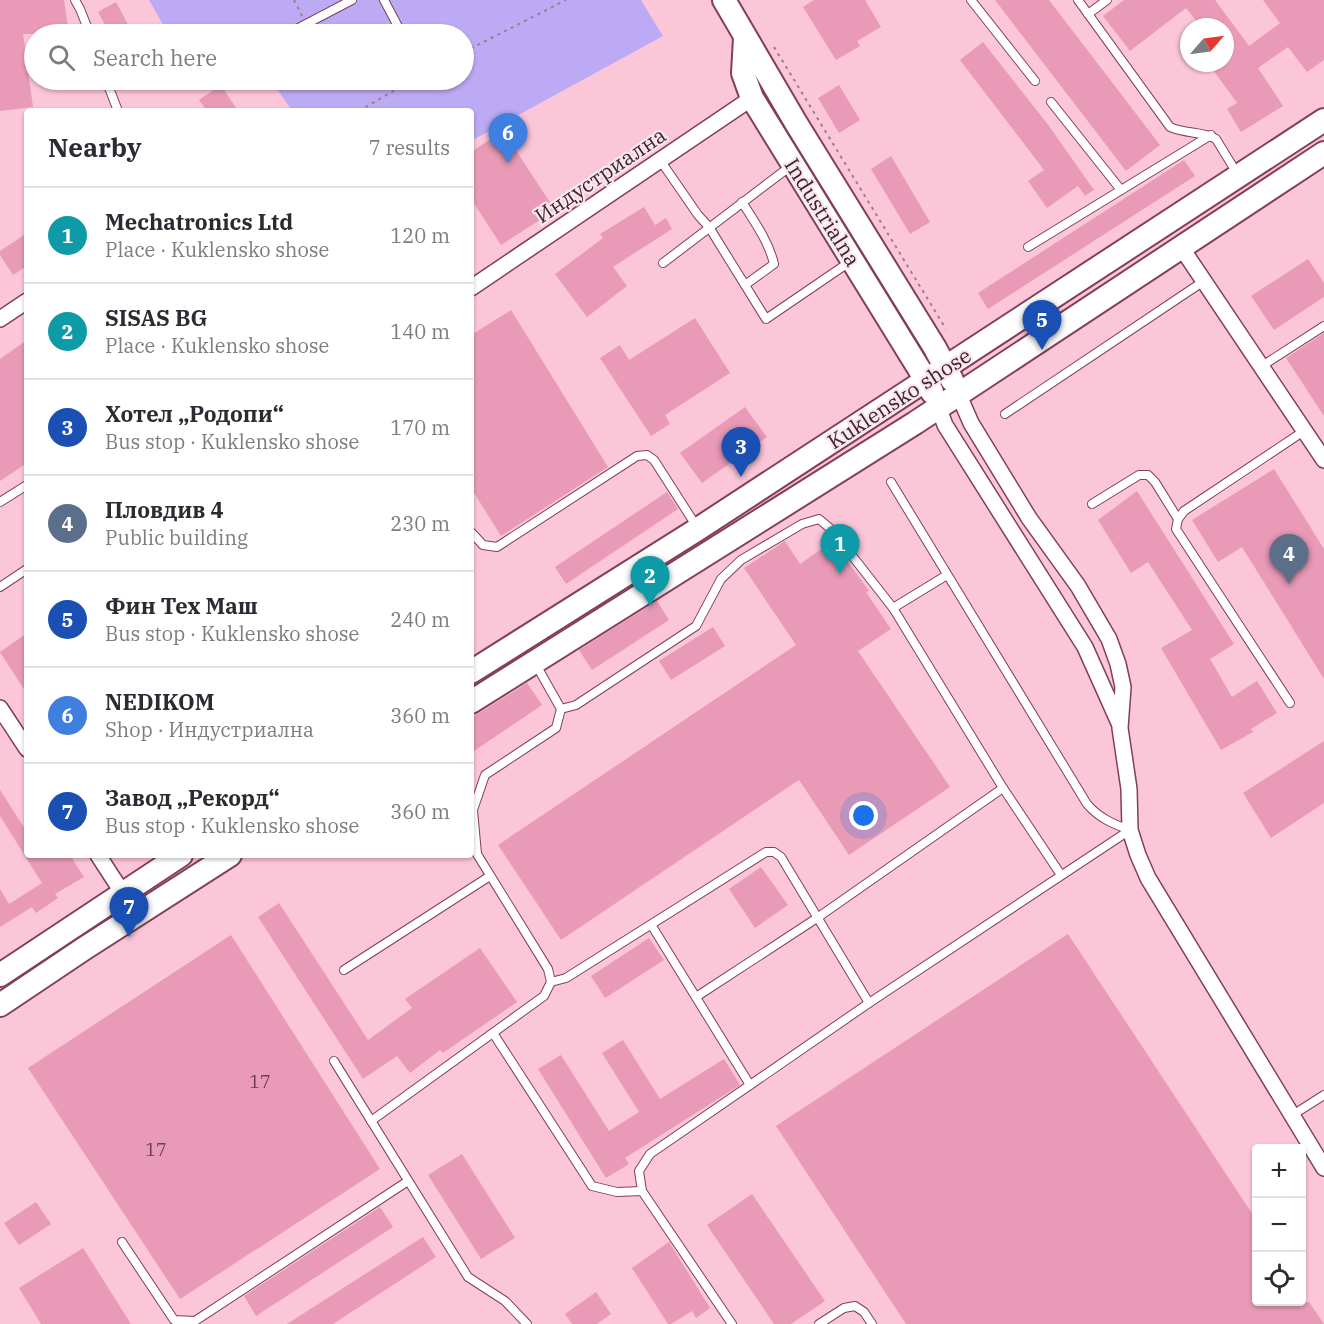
<!DOCTYPE html>
<html lang="en">
<head>
<meta charset="utf-8">
<style>
	body { margin:0; font-family:"IBM Plex Serif",serif; background:#f7f7f7; color:#2b2b33 }
	.controls { position:absolute; right:18px; bottom:18px; display:grid; overflow:hidden; border-radius:6px; box-shadow:0 2px 4px #0004 }
	.controls button { width:54px; height:54px; display:grid; place-items:center; padding:0; border:0; border-bottom:2px solid #e1e1e2; background:#fff; color:#2b2b33; font:30px sans-serif }
	.compass { position:absolute; left:1180px; top:18px; width:54px; height:54px; border-radius:50%; background:#fff; box-shadow:0 2px 4px #0004; rotate:62deg }
	.you { position:absolute; left:864px; top:816px; width:21px; height:21px; margin:-15px; border:4px solid #fff; border-radius:50%; background:#1a73e8; box-shadow:0 0 0 9px #1a73e833 }
	.badge { display:grid; place-items:center; width:39px; height:39px; border-radius:50%; background:#008d76; color:#fff; font-size:20px; font-weight:700 }
	.pin { position:absolute; translate:-50% -50px; filter:drop-shadow(0 2px 3px #0008) }
	.pin::after { content:''; position:absolute; top:32px; width:21px; height:18px; background:inherit; clip-path:polygon(0 0,100% 0,50% 100%) }
	.list { margin:0; padding:0; list-style:none }
	h2 { display:flex; justify-content:space-between; align-items:center; height:78px; margin:0; padding:0 24px; font-size:26px }
	h2 small { font-size:20px; font-weight:400; color:#7c7c81 }
	.list li { display:grid; grid-template-columns:39px 1fr auto; gap:18px; align-items:center; box-sizing:border-box; height:96px; padding:0 24px; border-top:2px solid #e1e1e2 }
	.list b { display:block; font-size:22px; white-space:nowrap }
	.list p { margin:0; font-size:20px; white-space:nowrap; color:#7c7c81 }
	.list em { font-size:20px; font-style:normal; color:#7c7c81 }
	.icon { flex:none; width:33px; height:33px; fill:none; stroke:currentColor; stroke-width:2; stroke-linecap:round; stroke-linejoin:round }
	.map { position:relative; flex:none; width:1324px; height:1324px; overflow:hidden }
	.search { position:absolute; background:#fff; box-shadow:0 2px 4px #0004; left:24px; top:24px; width:450px; height:66px; display:flex; align-items:center; gap:15px; box-sizing:border-box; padding:0 21px; border-radius:33px; color:#7c7c81; font-size:22px }
	.panel { position:absolute; background:#fff; box-shadow:0 2px 4px #0004; left:24px; top:108px; width:450px; height:750px; border-radius:6px }
	.map>svg:first-child { display:block }
	.built { fill:#fcc6d9; fill-rule:evenodd }
	.green { fill:#bdaaf4 }
	.building { fill:#e89ab7 }
	.lines { fill:none; stroke-linecap:round; stroke-linejoin:round }
	.lane-casing { stroke:#833e5b; stroke-width:10 }
	.street-casing { stroke:#833e5b; stroke-width:18 }
	.secondary-casing { stroke:#833e5b; stroke-width:26 }
	.path { stroke:#9e7e8a; stroke-width:2; stroke-dasharray:3 4.5; stroke-linecap:butt }
	.lane { stroke:#fff; stroke-width:8 }
	.street { stroke:#fff; stroke-width:15 }
	.secondary { stroke:#fff; stroke-width:22 }
	.labels { text-anchor:middle; dominant-baseline:central; stroke-width:4.5; stroke-linejoin:round; paint-order:stroke }
	.number-label { font-size:18px; fill:#6a4050 }
	.street-label { font-size:21px; fill:#40222e; stroke:#f8e7ed }
</style>
</head>
<body>
<div class="map">
<svg width="1324" height="1324" viewBox="0 0 1324 1324">
	<rect width="100%" height="100%" fill="#f6d5e0"/>
	<path class="built" d="M0 0H149L168 34H34V80H271L292 111H27V855H471V141L662 36 641 0H1324V1324H0ZM1189 27H1225V63H1189ZM1256 1148H1302V1302H1256Z"/>
	<polygon class="green" points="149,0 641,0 663,36 471,141 471,111 292,111 271,80 464,80 464,34 168,34"/>
	<g class="building">
		<polygon points="0,0 64,0 69,34 23,34 33,107 0,111"/>
		<polygon points="814,0 865,0 881,27 857,41 860,46 836,60 803,7"/>
		<polygon points="995,0 1049,0 1160,145 1126,171"/>
		<polygon points="1124,0 1215,0 1249,46 1280,23 1263,0 1324,0 1324,60 1307,72 1288,47 1258,68 1283,106 1241,132 1227,109 1237,103 1208,63 1225,63 1225,27 1201,27 1186,8 1130,51 1103,16"/>
		<polygon points="116,2 133,34 110,34 98,12"/>
		<polygon points="983,42 1049,126 1094,190 1085,196 1078,186 1047,208 1028,181 1044,170 960,60"/>
		<polygon points="221,85 238,111 207,111 199,100"/>
		<polygon points="839,85 860,120 839,133 818,98"/>
		<polygon points="503,131 555,210 501,245 471,199 471,152"/>
		<polygon points="891,156 930,222 910,234 871,169"/>
		<polygon points="1184,160 1195,176 988,309 978,293"/>
		<polygon points="644,207 655,225 666,218 672,229 613,267 627,286 587,317 555,274 603,238 600,234"/>
		<polygon points="27,233 27,266 13,275 0,255 0,251"/>
		<polygon points="1308,259 1324,283 1324,297 1274,330 1251,296"/>
		<polygon points="511,310 608,467 501,536 471,488 471,335"/>
		<polygon points="695,318 730,373 665,415 670,424 651,436 600,358 620,345 629,360"/>
		<polygon points="1324,333 1324,416 1286,358"/>
		<polygon points="27,340 27,463 0,481 0,359"/>
		<polygon points="745,407 767,437 702,483 680,453"/>
		<polygon points="1274,469 1324,549 1324,679 1242,547 1218,562 1192,520"/>
		<polygon points="1137,491 1234,644 1210,659 1232,697 1257,681 1277,713 1251,729 1253,732 1221,750 1161,648 1192,630 1148,562 1131,573 1098,520"/>
		<polygon points="667,492 678,509 566,584 555,567"/>
		<polygon points="785,541 800,564 833,541 869,591 866,592 891,629 858,651 950,787 849,855 799,780 561,940 498,845 796,645 744,568"/>
		<polygon points="657,601 669,620 592,670 579,650"/>
		<polygon points="713,627 725,646 671,680 659,661"/>
		<polygon points="27,633 27,694 0,652"/>
		<polygon points="527,683 542,705 471,753 471,718"/>
		<polygon points="1324,741 1324,803 1271,838 1243,793"/>
		<polygon points="0,790 27,832 27,855 70,855 84,877 55,894 58,898 36,913 32,907 0,927 0,889 9,904 42,883 0,816"/>
		<polygon points="761,867 788,905 755,928 729,889"/>
		<polygon points="279,903 368,1040 412,1008 405,999 480,948 517,1002 443,1053 440,1050 410,1073 397,1056 363,1079 258,917"/>
		<polygon points="1068,934 1257,1221 1257,1302 1309,1302 1324,1324 906,1324 776,1126"/>
		<polygon points="231,935 380,1169 180,1299 28,1068"/>
		<polygon points="649,938 664,960 605,998 591,976"/>
		<polygon points="623,1040 660,1099 724,1059 740,1085 625,1158 629,1164 606,1178 538,1069 561,1055 609,1131 639,1112 602,1053"/>
		<polygon points="462,1154 515,1238 481,1259 428,1175"/>
		<polygon points="752,1194 825,1301 791,1324 774,1324 707,1225"/>
		<polygon points="36,1202 51,1224 19,1245 4,1223"/>
		<polygon points="380,1207 393,1227 256,1316 244,1296"/>
		<polygon points="423,1237 436,1257 333,1324 287,1324"/>
		<polygon points="669,1242 710,1308 696,1318 692,1311 671,1324 668,1324 632,1268"/>
		<polygon points="83,1248 131,1324 41,1324 19,1288"/>
		<polygon points="596,1292 611,1314 597,1324 572,1324 565,1314"/>
	</g>
	<g class="lines">
		<g class="lane-casing">
			<g id="lane">
				<polyline points="75,0 80,9 90,34"/>
				<polyline points="384,0 402,34"/>
				<polyline points="971,0 1035,81"/>
				<path d="M1078 0 1170 127C1185 134 1203 131 1216 139L1238 175"/>
				<polyline points="1088,14 1107,0"/>
				<polyline points="287,34 352,0"/>
				<polyline points="106,80 118,111"/>
				<polyline points="1051,102 1121,190"/>
				<polyline points="660,160 698,215 709,227 766,319 851,261"/>
				<path d="M742 202C754 221 769 242 774 264L745 285"/>
				<polyline points="1028,247 1211,135"/>
				<polyline points="663,263 792,165"/>
				<polyline points="1262,366 1324,326"/>
				<polyline points="1005,414 1204,281"/>
				<path d="M891 482 1087 804C1099 818 1113 824 1130 830"/>
				<polyline points="0,502 27,485"/>
				<polyline points="1092,504 1139,475 1148,475 1155,482 1178,519"/>
				<polyline points="471,532 483,545 497,547 637,456 647,455 654,460 697,527"/>
				<polyline points="947,575 893,608 1003,788 1061,875"/>
				<polyline points="0,587 27,569"/>
				<polyline points="1290,703 1176,529 1178,519 1184,511 1304,431"/>
				<polyline points="561,709 576,705 696,626 721,579 741,560 802,524 819,519 832,530 893,608"/>
				<polyline points="652,926 750,1085"/>
				<polyline points="344,970 490,876"/>
				<polyline points="551,982 566,978 766,852 774,852 781,857 869,1003"/>
				<polyline points="696,997 817,918 1003,788"/>
				<polyline points="493,1033 592,1186 617,1192 642,1191 732,1324"/>
				<polyline points="334,1061 468,1277 505,1301 527,1324"/>
				<polyline points="1291,1116 1324,1095"/>
				<polyline points="371,1121 544,996 551,982 548,969 477,854 473,810 485,775 556,728 561,709 535,663"/>
				<polyline points="642,1191 639,1171 650,1154 869,1003 1130,830"/>
				<polyline points="122,1242 174,1320 195,1321 408,1181"/>
				<polyline points="819,1324 844,1308 855,1306 864,1312 872,1324"/>
			</g>
		</g>
		<g class="street-casing">
			<g id="street">
				<polyline points="1181,247 1324,460"/>
				<polyline points="471,288 752,98"/>
				<polyline points="0,319 27,301"/>
				<polyline points="958,393 971,423 1029,518 1078,586 1109,639 1118,664 1123,687 1120,728 1129,789 1130,830 1138,855 1148,878 1324,1168"/>
				<polyline points="938,406 945,425 1085,647 1119,723"/>
				<polyline points="0,708 27,749"/>
				<polyline points="98,855 122,892"/>
			</g>
		</g>
		<g class="secondary-casing">
			<g id="secondary">
				<polyline points="724,0 796,123 935,348 952,380"/>
				<polyline points="745,38 743,73 752,98 926,380 932,392"/>
				<polyline points="471,672 698,529 1324,120"/>
				<polyline points="471,702 915,423 1324,153"/>
				<polyline points="0,975 181,855"/>
				<polyline points="0,1005 85,948 230,855"/>
			</g>
		</g>
		<g class="path">
			<polyline points="294,0 302,16"/>
			<polyline points="774,47 946,329"/>
			<polyline points="464,52 566,0"/>
			<polyline points="359,111 412,80"/>
		</g>
		<use href="#lane" class="lane"/>
		<use href="#street" class="street"/>
		<use href="#secondary" class="secondary"/>
	</g>
	<g class="labels">
		<g class="number-label">
			<text x="260" y="1081">17</text>
			<text x="156" y="1149">17</text>
		</g>
		<g class="street-label">
			<text transform="translate(600 175) rotate(-34)">Индустриална</text>
			<text transform="translate(823 212) rotate(58)">Industrialna</text>
			<text transform="translate(899 398) rotate(-33)">Kuklensko shose</text>
		</g>
	</g>
</svg>
<div class="controls">
<button>+</button>
<button>−</button>
<button><svg class="icon" aria-label="locate" viewBox="0 0 24 24"><circle cx="12" cy="12" r="6"/><path d="M12 2v4M12 18v4M2 12h4M18 12h4"/></svg></button>
</div>
<svg class="compass" viewBox="-18 -18 36 36"><path d="M0-13l5 13h-10z" fill="#e53935"/><path d="M0 13l5-13h-10z" fill="#7c7c81"/></svg>
<div class="you"></div>
<div class="pin badge" style="left:840px;top:574px;background:#0f9aa8">1</div>
<div class="pin badge" style="left:650px;top:606px;background:#0f9aa8">2</div>
<div class="pin badge" style="left:741px;top:477px;background:#1a4fb4">3</div>
<div class="pin badge" style="left:1289px;top:584px;background:#5c6f8a">4</div>
<div class="pin badge" style="left:1042px;top:350px;background:#1a4fb4">5</div>
<div class="pin badge" style="left:508px;top:163px;background:#3f7fe0">6</div>
<div class="pin badge" style="left:129px;top:937px;background:#1a4fb4">7</div>
<div class="search"><svg class="icon" aria-label="search" viewBox="0 0 24 24"><circle cx="10" cy="10" r="6"/><path d="M15 15l6 6"/></svg>Search here</div>
<section class="panel">
<h2>Nearby<small>7 results</small></h2>
<ul class="list">
<li><span class="badge" style="background:#0f9aa8">1</span><div><b>Mechatronics Ltd</b><p>Place · Kuklensko shose</p></div><em>120 m</em></li>
<li><span class="badge" style="background:#0f9aa8">2</span><div><b>SISAS BG</b><p>Place · Kuklensko shose</p></div><em>140 m</em></li>
<li><span class="badge" style="background:#1a4fb4">3</span><div><b>Хотел „Родопи“</b><p>Bus stop · Kuklensko shose</p></div><em>170 m</em></li>
<li><span class="badge" style="background:#5c6f8a">4</span><div><b>Пловдив 4</b><p>Public building</p></div><em>230 m</em></li>
<li><span class="badge" style="background:#1a4fb4">5</span><div><b>Фин Тех Маш</b><p>Bus stop · Kuklensko shose</p></div><em>240 m</em></li>
<li><span class="badge" style="background:#3f7fe0">6</span><div><b>NEDIKOM</b><p>Shop · Индустриална</p></div><em>360 m</em></li>
<li><span class="badge" style="background:#1a4fb4">7</span><div><b>Завод „Рекорд“</b><p>Bus stop · Kuklensko shose</p></div><em>360 m</em></li>
</ul>
</section>
</div>
</body>
</html>
